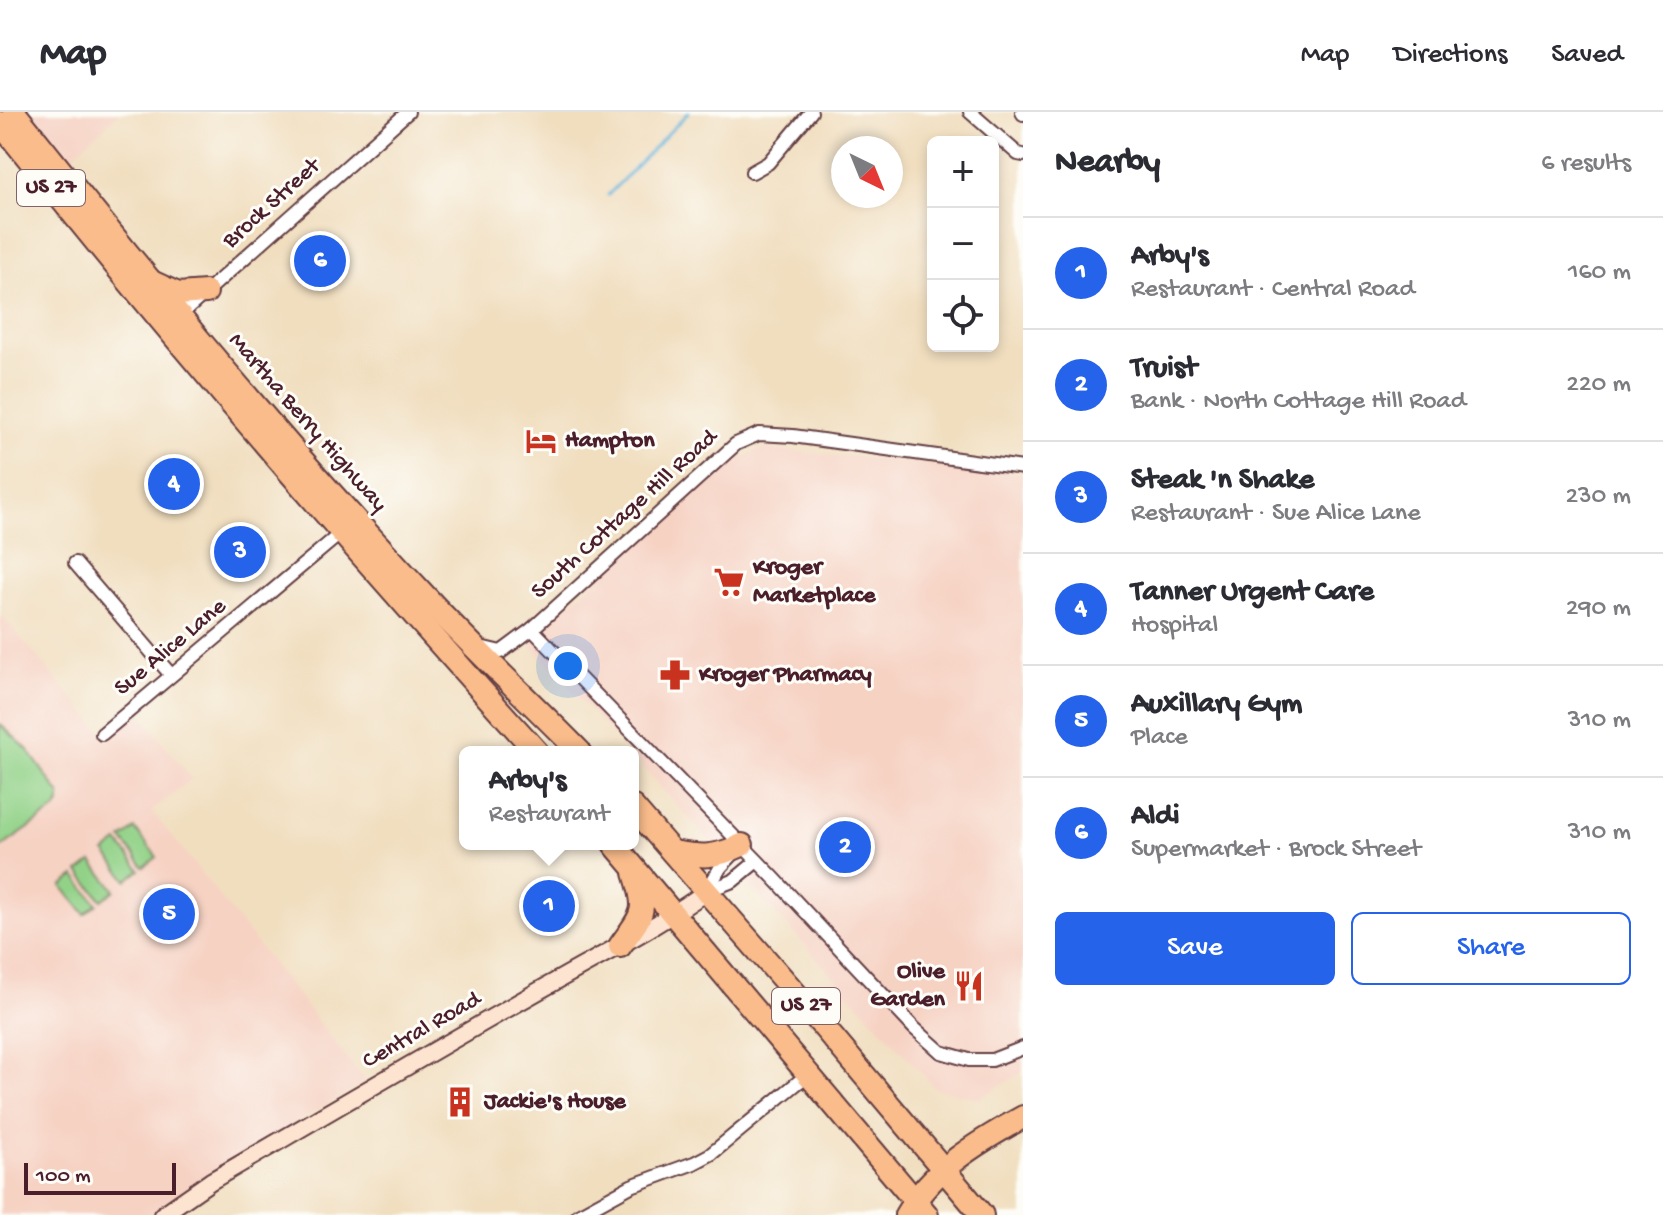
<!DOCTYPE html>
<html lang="en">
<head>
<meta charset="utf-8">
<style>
	body { margin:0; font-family:"Gochi Hand",sans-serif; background:#f7f7f7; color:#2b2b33 }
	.controls { position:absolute; right:24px; top:24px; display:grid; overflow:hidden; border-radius:12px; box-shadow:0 4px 12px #0003 }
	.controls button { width:72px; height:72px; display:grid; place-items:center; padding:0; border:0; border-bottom:2px solid #e1e1e2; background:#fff; color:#2b2b33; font:40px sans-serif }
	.compass { position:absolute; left:831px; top:24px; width:72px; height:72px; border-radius:50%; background:#fff; box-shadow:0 4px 12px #0003; rotate:137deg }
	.scale { position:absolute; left:24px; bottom:20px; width:152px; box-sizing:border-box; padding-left:8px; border:4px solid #4a1f2b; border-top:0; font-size:22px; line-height:28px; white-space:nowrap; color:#4a1f2b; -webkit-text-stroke:6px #fdfcf7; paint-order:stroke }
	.you { position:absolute; left:568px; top:554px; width:28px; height:28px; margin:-20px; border:6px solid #fff; border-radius:50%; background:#1a73e8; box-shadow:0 0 0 12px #1a73e833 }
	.badge { display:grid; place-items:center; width:52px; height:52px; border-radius:50%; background:#2563eb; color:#fff; font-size:26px; font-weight:700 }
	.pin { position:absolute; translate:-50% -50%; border:4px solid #fff; box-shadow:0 2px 8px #0006 }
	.popup { position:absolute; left:459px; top:634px; width:180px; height:104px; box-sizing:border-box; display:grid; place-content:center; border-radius:12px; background:#fff; filter:drop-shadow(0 2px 6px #0005); font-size:26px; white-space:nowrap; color:#7c7c81 }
	.popup b { font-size:30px; color:#2b2b33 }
	.popup::after { content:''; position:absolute; left:50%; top:100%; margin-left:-16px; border:16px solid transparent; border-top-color:#fff }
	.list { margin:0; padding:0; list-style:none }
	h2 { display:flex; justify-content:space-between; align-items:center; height:104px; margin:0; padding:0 32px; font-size:34px }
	h2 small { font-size:26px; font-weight:400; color:#7c7c81 }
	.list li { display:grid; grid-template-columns:52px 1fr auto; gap:24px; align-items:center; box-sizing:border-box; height:112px; padding:0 32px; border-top:2px solid #e1e1e2 }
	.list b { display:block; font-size:30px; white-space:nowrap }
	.list p { margin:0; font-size:26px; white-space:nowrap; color:#7c7c81 }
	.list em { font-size:26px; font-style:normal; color:#7c7c81 }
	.actions { display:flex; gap:16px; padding:24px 32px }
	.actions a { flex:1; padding:18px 0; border:2px solid #2563eb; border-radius:12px; text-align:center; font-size:28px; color:#2563eb }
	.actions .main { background:#2563eb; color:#fff }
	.icon { flex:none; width:44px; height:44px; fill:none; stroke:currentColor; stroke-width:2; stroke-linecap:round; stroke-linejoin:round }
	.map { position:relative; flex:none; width:1023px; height:1103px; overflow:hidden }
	header { display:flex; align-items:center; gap:48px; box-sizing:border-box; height:112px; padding:0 40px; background:#fff; border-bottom:2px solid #e1e1e2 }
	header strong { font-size:38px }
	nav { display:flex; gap:44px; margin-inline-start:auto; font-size:28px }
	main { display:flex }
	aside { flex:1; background:#fff }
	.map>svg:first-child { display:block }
	.built { fill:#f6d2c3 }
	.green { fill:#92d288; stroke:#6e785a; stroke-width:2 }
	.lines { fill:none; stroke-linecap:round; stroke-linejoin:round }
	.stream { stroke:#5bb1d8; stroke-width:3 }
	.street-casing { stroke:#633c41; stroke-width:16 }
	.secondary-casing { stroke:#633c41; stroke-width:20 }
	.highway-casing { stroke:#633c41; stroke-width:26 }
	.street { stroke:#fff; stroke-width:12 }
	.secondary { stroke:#fde4d1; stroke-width:16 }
	.highway { stroke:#fabc8b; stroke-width:22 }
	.labels { text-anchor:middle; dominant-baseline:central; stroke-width:6; stroke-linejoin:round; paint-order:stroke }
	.shield { fill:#fdfcf7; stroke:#806168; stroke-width:2 }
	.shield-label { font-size:22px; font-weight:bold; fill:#4a1f2b }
	.street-label { font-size:24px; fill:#4a1f2b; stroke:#fdfcf7 }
	.poi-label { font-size:24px; font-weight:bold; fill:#4a1f2b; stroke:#fdfcf7; text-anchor:start }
</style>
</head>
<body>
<header>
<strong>Map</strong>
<nav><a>Map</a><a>Directions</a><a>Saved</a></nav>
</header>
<main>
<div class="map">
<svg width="1023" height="1103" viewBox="0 0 1023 1103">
	<rect width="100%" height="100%" fill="#fdfcf7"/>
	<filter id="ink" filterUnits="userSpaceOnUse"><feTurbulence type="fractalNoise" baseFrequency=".0125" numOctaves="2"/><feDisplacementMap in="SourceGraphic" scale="16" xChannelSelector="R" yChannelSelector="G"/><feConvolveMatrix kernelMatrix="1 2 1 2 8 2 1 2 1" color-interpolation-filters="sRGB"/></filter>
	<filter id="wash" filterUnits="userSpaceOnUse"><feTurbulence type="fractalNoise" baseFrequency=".006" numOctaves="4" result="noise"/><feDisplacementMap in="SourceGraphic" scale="32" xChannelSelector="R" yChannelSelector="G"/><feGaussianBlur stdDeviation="1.8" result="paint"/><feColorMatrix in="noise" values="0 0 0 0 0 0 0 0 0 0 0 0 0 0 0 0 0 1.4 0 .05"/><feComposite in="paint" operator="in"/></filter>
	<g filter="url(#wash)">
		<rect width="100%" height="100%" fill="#f1debf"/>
		<g class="built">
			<polygon points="27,0 120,0 69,47"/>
			<polygon points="762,336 1023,361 1023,960 979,987 935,976 633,645 633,640 628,640 527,529 727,353"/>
			<polygon points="0,502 108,627 139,601 192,667 152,699 366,970 201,1066 150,1103 0,1103"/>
		</g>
		<g class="green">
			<polygon points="0,612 27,637 60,683 60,690 56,697 0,736"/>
			<polygon points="135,717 157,745 144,755 122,727"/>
			<polygon points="118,730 140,758 127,768 105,740"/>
			<polygon points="92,750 115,778 102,788 79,760"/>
			<polygon points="75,764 97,792 85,802 62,774"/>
		</g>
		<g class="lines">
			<polyline class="stream" points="608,83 689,0"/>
		</g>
	</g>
	<g filter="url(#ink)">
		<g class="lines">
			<g class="street-casing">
				<g id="street">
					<polyline points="970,0 1018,42 1023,43"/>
					<polyline points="1022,0 1023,2"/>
					<polyline points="752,60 768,51 811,0"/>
					<polyline points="177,206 408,0"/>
					<polyline points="1023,356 793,324 759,322 736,332 532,517 774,766 914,916 941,940 969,948 992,948 1023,936"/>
					<polyline points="75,451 171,563"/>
					<polyline points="480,535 501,540 532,517"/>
					<polyline points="102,622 341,421"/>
					<polyline points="707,779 733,769 757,749"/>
					<polyline points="707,779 720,756 735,740"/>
					<polyline points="578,1103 631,1074 694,1051 711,1042 807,963"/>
				</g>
			</g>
			<g class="secondary-casing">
				<path id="secondary" d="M162 1103 211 1069C324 1003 436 937 549 873 603 842 657 815 707 779"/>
			</g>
			<g class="highway-casing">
				<g id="highway">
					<path d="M14 0C146 166 281 330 426 485 475 538 529 588 580 640"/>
					<path d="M0 11C172 227 352 436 537 640"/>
					<polyline points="154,171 178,182 206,180"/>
					<polyline points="633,695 795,881 982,1103"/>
					<polyline points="614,732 927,1103"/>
					<path d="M673 740C703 745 714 746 742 733"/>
					<path d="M620 834C643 801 648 801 635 761"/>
					<path d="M906 1103C932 1057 978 1030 1023 1005"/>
				</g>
			</g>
			<use href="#street" class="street"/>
			<use href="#secondary" class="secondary"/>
			<use href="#highway" class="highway"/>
		</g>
	</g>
	<defs>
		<g id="hotel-bare" transform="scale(2.4)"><path d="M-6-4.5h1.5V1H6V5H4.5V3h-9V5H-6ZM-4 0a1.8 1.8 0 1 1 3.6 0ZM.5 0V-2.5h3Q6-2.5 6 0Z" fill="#c8321e" stroke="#fdfcf7" stroke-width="2.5" paint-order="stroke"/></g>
		<g id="supermarket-bare" transform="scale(2.4)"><path d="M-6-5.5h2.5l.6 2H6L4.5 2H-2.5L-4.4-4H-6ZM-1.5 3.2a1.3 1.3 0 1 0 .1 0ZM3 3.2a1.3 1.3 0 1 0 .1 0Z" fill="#c8321e" stroke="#fdfcf7" stroke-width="2.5" paint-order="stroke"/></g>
		<g id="pharmacy-bare" transform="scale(2.4)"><path d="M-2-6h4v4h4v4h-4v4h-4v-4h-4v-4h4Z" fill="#c8321e" stroke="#fdfcf7" stroke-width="2.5" paint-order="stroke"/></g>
		<g id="restaurant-bare" transform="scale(2.4)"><path d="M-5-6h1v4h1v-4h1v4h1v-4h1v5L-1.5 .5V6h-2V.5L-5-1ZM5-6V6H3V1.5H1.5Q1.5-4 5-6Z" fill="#c8321e" stroke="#fdfcf7" stroke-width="2.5" paint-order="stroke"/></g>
		<g id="building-bare" transform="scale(2.4)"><path d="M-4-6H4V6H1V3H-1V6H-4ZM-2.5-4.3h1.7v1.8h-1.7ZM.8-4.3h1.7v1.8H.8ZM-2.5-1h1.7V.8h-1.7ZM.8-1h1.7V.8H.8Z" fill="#c8321e" stroke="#fdfcf7" stroke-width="2.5" paint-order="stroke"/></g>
	</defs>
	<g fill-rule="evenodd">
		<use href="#hotel-bare" x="541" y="329"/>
		<use href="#supermarket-bare" x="729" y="470"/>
		<use href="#pharmacy-bare" x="675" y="563"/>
		<use href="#restaurant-bare" x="969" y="874"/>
		<use href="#building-bare" x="460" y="990"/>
	</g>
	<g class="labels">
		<g class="shield">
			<rect x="17" y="58" width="68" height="36" rx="6"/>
			<rect x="772" y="876" width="68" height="36" rx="6"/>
		</g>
		<g class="shield-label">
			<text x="51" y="76">US 27</text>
			<text x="806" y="894">US 27</text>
		</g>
		<g class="street-label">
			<text transform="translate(272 92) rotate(-42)">Brock Street</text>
			<text transform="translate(307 311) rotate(49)">Martha Berry Highway</text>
			<text transform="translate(625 403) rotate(-42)">South Cottage Hill Road</text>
			<text transform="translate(171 536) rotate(-40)">Sue Alice Lane</text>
			<text transform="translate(422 919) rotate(-30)">Central Road</text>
		</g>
		<g class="poi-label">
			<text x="565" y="329">Hampton</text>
			<text x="753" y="456">Kroger<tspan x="753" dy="28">Marketplace</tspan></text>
			<text x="699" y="563">Kroger Pharmacy</text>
			<text x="945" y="860" text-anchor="end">Olive<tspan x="945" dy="28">Garden</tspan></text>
			<text x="484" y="990">Jackie's House</text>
		</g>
	</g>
</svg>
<div class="controls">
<button>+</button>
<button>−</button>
<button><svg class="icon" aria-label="locate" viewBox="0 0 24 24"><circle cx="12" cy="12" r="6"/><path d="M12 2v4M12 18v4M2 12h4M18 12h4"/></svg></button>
</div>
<svg class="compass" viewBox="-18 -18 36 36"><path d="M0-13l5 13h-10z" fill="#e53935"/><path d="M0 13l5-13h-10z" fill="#7c7c81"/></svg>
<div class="scale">100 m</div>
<div class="you"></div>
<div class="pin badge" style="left:549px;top:794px">1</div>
<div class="popup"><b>Arby's</b>Restaurant</div>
<div class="pin badge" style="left:845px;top:735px">2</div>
<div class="pin badge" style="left:240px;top:440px">3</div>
<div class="pin badge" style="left:174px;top:372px">4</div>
<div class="pin badge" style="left:169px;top:802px">5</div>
<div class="pin badge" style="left:320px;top:149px">6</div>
</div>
<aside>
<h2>Nearby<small>6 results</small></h2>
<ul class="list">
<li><span class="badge">1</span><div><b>Arby's</b><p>Restaurant · Central Road</p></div><em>160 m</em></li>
<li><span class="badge">2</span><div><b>Truist</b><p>Bank · North Cottage Hill Road</p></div><em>220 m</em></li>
<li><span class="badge">3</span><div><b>Steak 'n Shake</b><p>Restaurant · Sue Alice Lane</p></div><em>230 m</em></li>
<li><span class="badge">4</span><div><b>Tanner Urgent Care</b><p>Hospital</p></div><em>290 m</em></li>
<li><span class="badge">5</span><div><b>Auxillary Gym</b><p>Place</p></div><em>310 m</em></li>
<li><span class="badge">6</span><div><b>Aldi</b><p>Supermarket · Brock Street</p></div><em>310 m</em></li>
</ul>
<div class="actions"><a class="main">Save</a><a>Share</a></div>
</aside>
</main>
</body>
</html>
